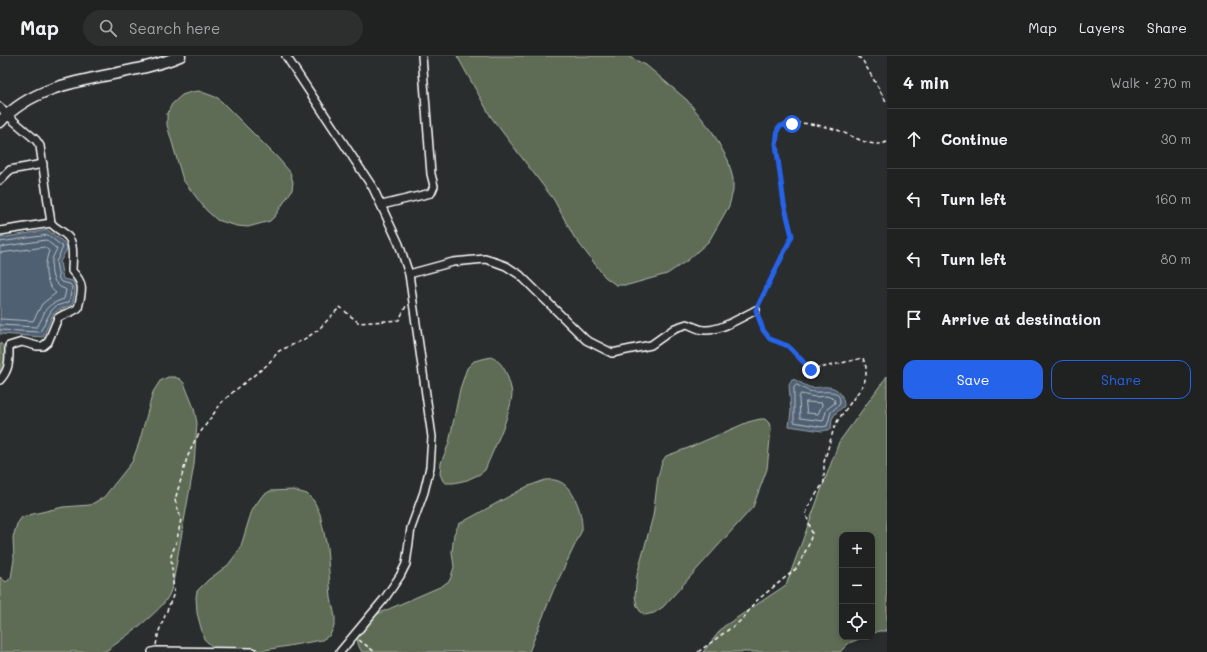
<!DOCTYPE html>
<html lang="en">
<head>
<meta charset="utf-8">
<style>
	body { margin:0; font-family:Mali,sans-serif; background:#2d2f2f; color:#f1f3f6 }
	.controls { position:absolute; right:12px; bottom:12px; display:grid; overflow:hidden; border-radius:8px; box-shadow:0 2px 6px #0003 }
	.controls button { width:36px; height:36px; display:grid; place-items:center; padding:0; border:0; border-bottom:1px solid #3d3f40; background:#202222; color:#f1f3f6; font:20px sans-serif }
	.stop { position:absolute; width:12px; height:12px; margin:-9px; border:3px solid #2563eb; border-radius:50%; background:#fff }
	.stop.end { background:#2563eb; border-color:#fff; box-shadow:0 1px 4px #0008 }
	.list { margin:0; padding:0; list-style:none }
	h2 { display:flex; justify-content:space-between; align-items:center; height:52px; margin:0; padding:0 16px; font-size:17px }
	h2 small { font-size:13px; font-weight:400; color:#a2a4a5 }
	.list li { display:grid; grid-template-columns:26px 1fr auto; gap:12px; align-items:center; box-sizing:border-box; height:60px; padding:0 16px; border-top:1px solid #3d3f40 }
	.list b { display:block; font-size:15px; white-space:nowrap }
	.list em { font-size:13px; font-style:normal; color:#a2a4a5 }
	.actions { display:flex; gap:8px; padding:12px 16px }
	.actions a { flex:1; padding:9px 0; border:1px solid #2563eb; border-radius:12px; text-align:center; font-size:14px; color:#2563eb }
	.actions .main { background:#2563eb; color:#fff }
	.icon { flex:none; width:22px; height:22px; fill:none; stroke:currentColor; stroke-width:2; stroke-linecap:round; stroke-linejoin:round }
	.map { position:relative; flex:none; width:887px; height:596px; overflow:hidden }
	header { display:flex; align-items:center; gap:24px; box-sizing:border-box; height:56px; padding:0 20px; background:#202222; border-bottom:1px solid #3d3f40 }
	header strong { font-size:19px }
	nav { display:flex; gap:22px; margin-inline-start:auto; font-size:14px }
	.search { width:280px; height:36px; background:#2d2f2f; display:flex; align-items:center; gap:10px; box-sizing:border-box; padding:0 14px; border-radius:22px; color:#a2a4a5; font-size:15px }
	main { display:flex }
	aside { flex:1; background:#202222 }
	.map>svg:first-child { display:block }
	.green { fill:#5e6c54; stroke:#aeb6aa }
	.water { fill:#506172; stroke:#96a0aa }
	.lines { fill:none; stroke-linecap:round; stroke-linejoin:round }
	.shore { stroke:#b9c0c7; stroke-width:1 }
	.street-casing { stroke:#fff; stroke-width:10 }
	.secondary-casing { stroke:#fff; stroke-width:13 }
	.path { stroke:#fff; stroke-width:1.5; stroke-dasharray:4 3; stroke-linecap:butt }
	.street { stroke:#2a2d2e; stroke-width:7 }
	.secondary { stroke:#2a2d2e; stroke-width:10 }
	.route { stroke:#2563eb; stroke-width:5 }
</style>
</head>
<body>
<header>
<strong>Map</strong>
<div class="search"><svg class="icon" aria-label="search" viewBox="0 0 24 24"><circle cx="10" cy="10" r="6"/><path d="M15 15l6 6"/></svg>Search here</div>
<nav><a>Map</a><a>Layers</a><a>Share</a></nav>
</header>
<main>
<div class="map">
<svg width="887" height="596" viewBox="0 0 887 596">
	<rect width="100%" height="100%" fill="#2a2d2e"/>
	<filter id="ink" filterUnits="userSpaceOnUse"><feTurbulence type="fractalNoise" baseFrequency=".025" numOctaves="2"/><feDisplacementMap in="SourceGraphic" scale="8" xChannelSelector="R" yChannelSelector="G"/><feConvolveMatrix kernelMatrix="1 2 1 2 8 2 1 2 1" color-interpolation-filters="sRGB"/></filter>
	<g filter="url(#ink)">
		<g class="green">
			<polygon points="457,0 627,0 646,9 687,44 712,75 728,104 733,123 733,135 729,150 709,185 688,204 667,218 628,229 616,229 605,221 574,181 554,144 491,61"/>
			<polygon points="199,35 218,42 278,102 290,116 293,126 292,134 275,160 270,165 248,171 237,170 217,164 206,154 183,124 167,69 167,58 172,48 182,39 191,36"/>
			<polygon points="0,287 6,292 7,308 0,320"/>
			<path d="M491 301C499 304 504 311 507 319 509 325 512 333 512 339 510 361 493 394 485 414L480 418 467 424 454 427H446L443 425 440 418 441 407 449 387 460 333 467 312 474 305Z"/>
			<polygon points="887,320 887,575 879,575 872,578 872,479 842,479 842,581 864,581 849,587 840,596 703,596 723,571 786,529 839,386"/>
			<path d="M168 321H174L180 323 184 327 194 352 197 367 194 409 173 527C172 531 171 535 169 539 162 555 125 581 109 593L103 596H0V521L6 526 11 522 14 503 13 481 17 468 22 461 33 458 63 451 90 449 104 441 132 406 139 387 153 336 160 325Z"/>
			<polygon points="760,363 765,363 769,367 771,374 767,413 753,451 663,551 654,557 645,559 640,555 637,550 635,540 637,519 653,460 658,421 662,406 666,400 688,392 748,366"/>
			<path d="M545 424C549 424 554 423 558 425 574 430 583 459 582 474L553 535 529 596H362C356 587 357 581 358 571L368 562 442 530 450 524 454 511 452 496 454 478 459 468 526 431Z"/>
			<polygon points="293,434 307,438 314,445 320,458 327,491 331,542 335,561 335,568 330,579 322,584 254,596 216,594 204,583 197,557 196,541 197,535 208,524 228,509 240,493 252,454 262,440 270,435"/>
		</g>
		<g class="water">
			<path d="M48 174 66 188 67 193 60 206 63 223 73 225C77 232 74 241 72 249L58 254 53 258 43 281 0 278V182Z"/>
			<path d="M792 323C798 324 803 329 809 331 816 333 821 330 828 331 838 331 844 340 844 350L835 358 832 363 831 373 822 375 789 370 791 355 789 328Z"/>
		</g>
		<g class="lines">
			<g class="shore">
				<polyline points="0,186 48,179 63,191 56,206 59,223 61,226 70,228 72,231 69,246 56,250 51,255 40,276 0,274"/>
				<path d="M0 191 46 184 57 193C55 197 52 201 52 205 50 216 53 230 65 233L66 234 64 243C41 251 48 254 37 271L0 269"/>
				<path d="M0 197 45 191 49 195C45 205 44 220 50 230 51 233 54 235 56 237L42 248 33 265 0 263"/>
				<path d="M797 329C803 332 808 336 815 336 825 337 841 331 840 348L831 356 827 370 822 371 794 366V331Z"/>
				<polygon points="801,338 815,341 827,340 834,343 835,347 827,353 823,365 800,362 799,342"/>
				<polygon points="806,346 822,347 822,349 818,358 807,357"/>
			</g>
			<g class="street-casing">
				<g id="street">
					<polyline points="286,0 373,132 399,188 409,218 432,381 430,411 424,436 411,472 406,508 400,520 385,542 340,596"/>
					<path d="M0 51 7 59 36 84 40 90 51 167C56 173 63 175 68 181 75 188 72 205 72 215 85 228 82 235 78 252 72 257 64 257 58 262L48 286 43 290H37L22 286 9 290C9 304 10 313 0 324"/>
					<polyline points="0,124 10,114 43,108"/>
					<polyline points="382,149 431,137 434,130 431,118 422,0"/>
					<polyline points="0,175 51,167"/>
					<path d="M409 218 453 206 485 203 495 206 506 210 520 219 586 284 612 297 651 289 675 272 687 268C693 270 699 274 705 274 720 275 742 261 756 254"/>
					<polyline points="152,596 156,595 253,596"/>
				</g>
			</g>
			<g class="secondary-casing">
				<path id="secondary" d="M0 66C46 16 121 25 180 0"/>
			</g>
			<g class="path">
				<polyline points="858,0 863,5 887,47"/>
				<path d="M759 247 792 180 784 148 776 88 778 72C783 69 790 68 796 67 810 67 824 70 837 74 852 79 870 93 887 86"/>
				<polyline points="359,584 375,596"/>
				<polyline points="156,589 159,575 174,537 171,500 177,484 181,463 175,444 187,402 195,384 222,346 233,336 267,309 279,295 303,284 318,274 340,251 359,267 399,264 406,250"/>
				<polyline points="698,596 739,566 745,560 755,546 797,512 809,488 812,477 806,458 808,451 824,426 824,406 834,372 838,364 864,328 866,319 866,311 863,302 811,314 788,290 770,283 763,274 758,260"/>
			</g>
			<use href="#street" class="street"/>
			<use href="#secondary" class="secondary"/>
		</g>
	</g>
	<g class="lines" filter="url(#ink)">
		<polyline class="route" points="792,68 781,70 778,72 776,88 784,148 792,180 756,254 763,274 770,283 788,290 811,314"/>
	</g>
</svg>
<div class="controls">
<button>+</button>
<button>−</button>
<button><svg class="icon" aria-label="locate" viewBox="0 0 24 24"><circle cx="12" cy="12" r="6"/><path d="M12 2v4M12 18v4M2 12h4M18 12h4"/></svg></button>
</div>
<div class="stop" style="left:792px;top:68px"></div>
<div class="stop end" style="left:811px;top:314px"></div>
</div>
<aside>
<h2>4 min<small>Walk · 270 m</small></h2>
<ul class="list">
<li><svg class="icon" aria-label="ahead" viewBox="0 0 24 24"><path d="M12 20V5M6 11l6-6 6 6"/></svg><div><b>Continue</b></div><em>30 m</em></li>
<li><svg class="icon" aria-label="left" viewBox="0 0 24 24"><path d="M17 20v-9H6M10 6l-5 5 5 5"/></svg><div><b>Turn left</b></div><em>160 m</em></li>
<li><svg class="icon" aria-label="left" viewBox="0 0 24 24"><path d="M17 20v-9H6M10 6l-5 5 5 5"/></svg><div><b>Turn left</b></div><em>80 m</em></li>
<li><svg class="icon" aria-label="arrive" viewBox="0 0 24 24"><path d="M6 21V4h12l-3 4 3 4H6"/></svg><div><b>Arrive at destination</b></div></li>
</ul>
<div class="actions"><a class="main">Save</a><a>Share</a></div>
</aside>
</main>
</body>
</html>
